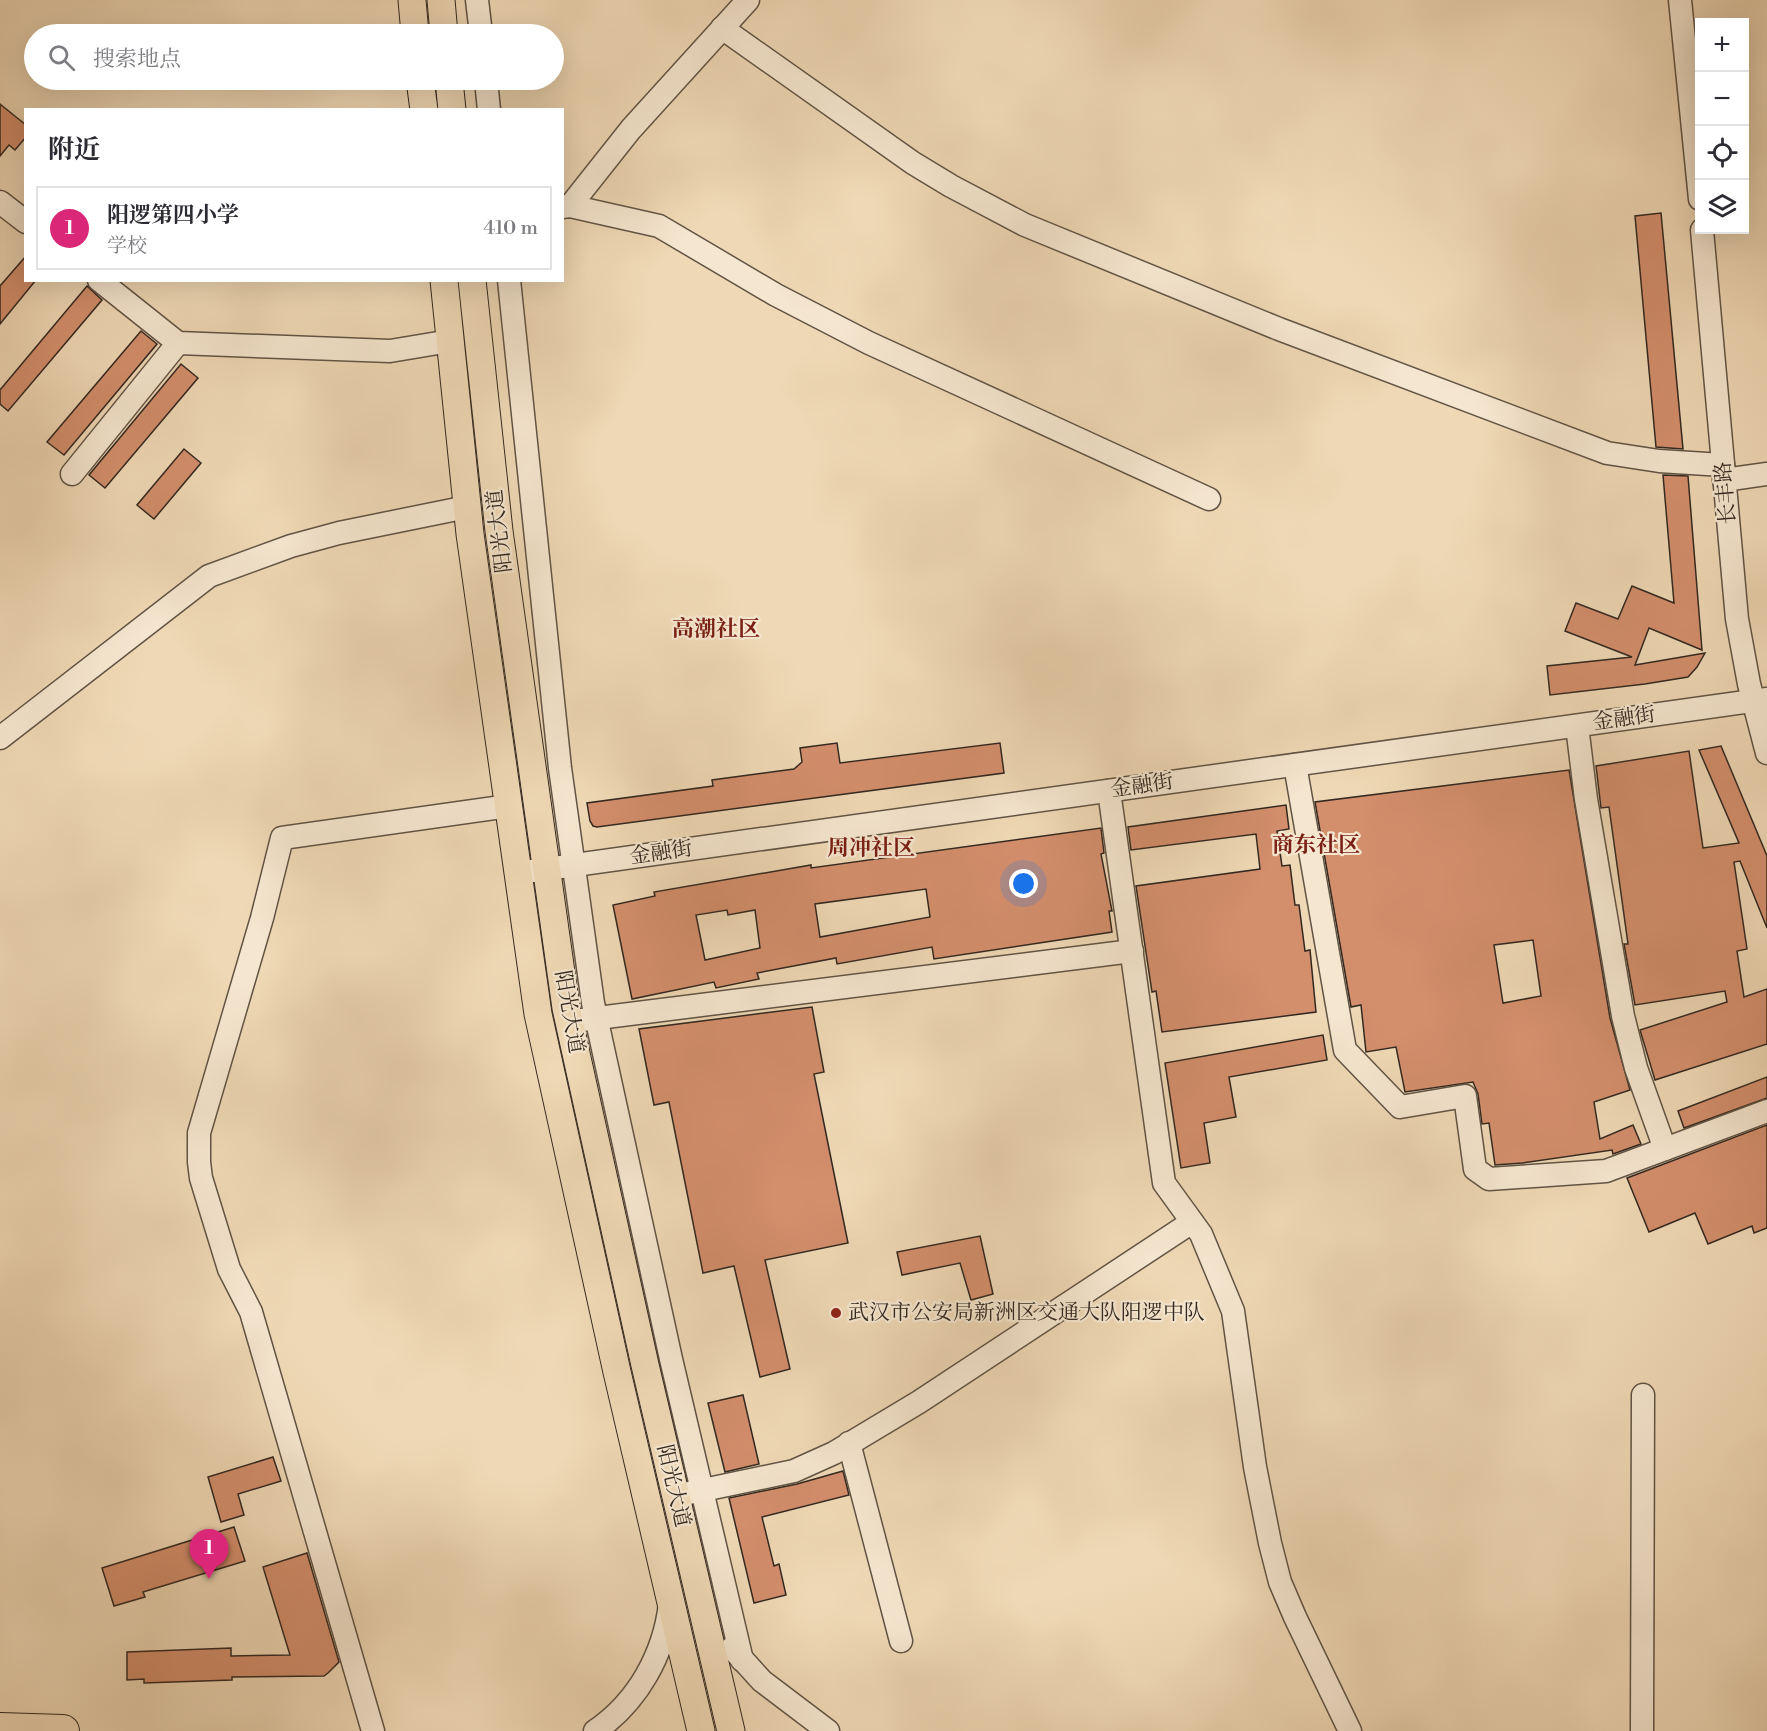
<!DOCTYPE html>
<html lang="zh">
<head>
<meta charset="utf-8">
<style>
	body { margin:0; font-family:"Libre Bodoni","Noto Serif SC",serif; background:#f2f2f3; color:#2b2b33 }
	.controls { position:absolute; right:18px; top:18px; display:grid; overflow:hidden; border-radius:0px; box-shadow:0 6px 24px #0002 }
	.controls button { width:54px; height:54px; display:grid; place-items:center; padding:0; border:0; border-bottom:2px solid #e1e1e2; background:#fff; color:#2b2b33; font:30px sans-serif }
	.you { position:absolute; left:1024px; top:884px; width:21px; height:21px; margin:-15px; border:4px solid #fff; border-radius:50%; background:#1a73e8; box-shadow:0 0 0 9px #1a73e833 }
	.badge { display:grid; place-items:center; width:39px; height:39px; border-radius:50%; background:#db2777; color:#fff; font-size:20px; font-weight:700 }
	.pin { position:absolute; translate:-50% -50px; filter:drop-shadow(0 2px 3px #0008) }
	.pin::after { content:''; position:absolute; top:32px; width:21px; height:18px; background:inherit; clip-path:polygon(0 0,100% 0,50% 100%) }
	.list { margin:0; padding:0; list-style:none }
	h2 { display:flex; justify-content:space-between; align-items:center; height:78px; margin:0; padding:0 24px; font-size:26px }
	h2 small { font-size:20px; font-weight:400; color:#7c7c81 }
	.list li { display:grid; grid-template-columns:39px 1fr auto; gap:18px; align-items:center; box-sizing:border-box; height:84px; margin:0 12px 12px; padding:0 12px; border:2px solid #e1e1e2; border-radius:0px }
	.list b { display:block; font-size:22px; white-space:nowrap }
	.list p { margin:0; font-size:20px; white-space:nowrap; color:#7c7c81 }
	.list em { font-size:20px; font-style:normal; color:#7c7c81 }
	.icon { flex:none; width:33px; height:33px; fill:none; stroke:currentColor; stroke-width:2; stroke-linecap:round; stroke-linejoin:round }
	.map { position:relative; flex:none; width:1767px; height:1731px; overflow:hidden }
	.search { position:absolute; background:#fff; box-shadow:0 6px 24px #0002; left:24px; top:24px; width:540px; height:66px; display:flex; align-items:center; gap:15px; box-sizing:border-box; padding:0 21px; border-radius:33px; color:#7c7c81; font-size:22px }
	.panel { position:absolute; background:#fff; box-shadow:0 6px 24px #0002; left:24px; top:108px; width:540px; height:174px; border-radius:0px }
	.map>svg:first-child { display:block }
	.building { fill:#d38e6c; stroke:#322820; stroke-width:1.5; fill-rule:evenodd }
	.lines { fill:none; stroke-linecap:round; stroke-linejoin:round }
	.minor-casing { stroke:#615445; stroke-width:25 }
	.major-casing { stroke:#322820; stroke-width:29 }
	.highway-casing { stroke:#322820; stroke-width:34 }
	.minor { stroke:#f5e6cf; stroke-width:22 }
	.major { stroke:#efd8b5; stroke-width:27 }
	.highway { stroke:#efd8b5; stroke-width:32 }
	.poi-dot { fill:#8f2418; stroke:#f5e6cf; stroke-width:2 }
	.labels { text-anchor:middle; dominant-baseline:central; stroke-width:4.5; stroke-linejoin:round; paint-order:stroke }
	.street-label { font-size:21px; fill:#322820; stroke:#f5e6cf }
	.poi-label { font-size:21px; fill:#322820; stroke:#f5e6cf; text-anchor:start }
	.neighbourhood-label { font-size:22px; font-weight:bold; fill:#7a1f14; stroke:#f5e6cf }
</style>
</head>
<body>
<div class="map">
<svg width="1767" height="1731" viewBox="0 0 1767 1731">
	<rect width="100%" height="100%" fill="#efd8b5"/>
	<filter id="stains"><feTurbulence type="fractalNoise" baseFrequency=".00333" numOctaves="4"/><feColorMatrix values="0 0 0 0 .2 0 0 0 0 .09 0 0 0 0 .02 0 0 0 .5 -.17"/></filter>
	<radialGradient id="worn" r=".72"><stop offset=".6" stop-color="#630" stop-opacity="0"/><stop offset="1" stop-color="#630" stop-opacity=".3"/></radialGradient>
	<g class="building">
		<polygon points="0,104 26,125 26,137 15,150 9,145 0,156"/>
		<polygon points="1661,213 1683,449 1656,447 1635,216"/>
		<polygon points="26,256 26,280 36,280 0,324 0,286"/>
		<polygon points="87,286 102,300 8,411 0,404 0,390"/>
		<polygon points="141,331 157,344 64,455 47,442"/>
		<polygon points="181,364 198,378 105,488 89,475"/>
		<polygon points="184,449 201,463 154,519 137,505"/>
		<polygon points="1663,475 1688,476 1702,650 1649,628 1635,665 1705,653 1697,667 1688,677 1645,684 1550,695 1547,666 1632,657 1565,631 1576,603 1618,619 1632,586 1674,603"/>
		<polygon points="837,743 840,763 1000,743 1004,773 597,827 593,826 590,821 587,803 713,786 712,780 794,769 802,762 800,748"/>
		<polygon points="1721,746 1767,856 1767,928 1740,861 1734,862 1747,949 1737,951 1744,997 1767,989 1767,1044 1655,1080 1640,1030 1727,1002 1725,991 1635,1005 1624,944 1628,944 1609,807 1601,808 1596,766 1689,751 1703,848 1739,843 1699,750"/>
		<path d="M1569 770 1610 1018 1630 1090 1594 1102 1600 1139 1633 1125 1641 1144 1613 1154 1612 1150 1523 1163 1495 1165 1489 1123 1482 1124 1478 1094 1473 1082 1405 1092 1396 1047 1366 1052 1361 1005 1351 1007 1315 802ZM1533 940 1541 996 1503 1003 1494 945Z"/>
		<polygon points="1286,805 1289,829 1277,831 1282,866 1290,865 1295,905 1299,905 1305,951 1310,950 1316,1012 1162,1032 1156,991 1152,992 1136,886 1260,869 1256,834 1131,850 1128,827"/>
		<path d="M1101 828 1104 853 1101 854 1112 911H1109L1112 932 934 959 932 947 837 964 836 958 757 973 759 979 716 988 714 982 632 999 613 905 655 896 654 892 811 865V868ZM926 889 930 917 820 937 815 904ZM727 910 728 915 755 910 760 948 705 960 696 915Z"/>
		<polygon points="812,1007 824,1072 814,1074 848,1243 765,1260 790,1369 760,1377 734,1266 703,1273 669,1102 654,1105 639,1029"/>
		<polygon points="1323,1035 1327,1060 1229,1077 1236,1117 1204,1123 1210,1163 1181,1168 1165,1063"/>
		<polygon points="1767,1077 1767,1098 1684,1128 1678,1111"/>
		<polygon points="1767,1125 1767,1228 1754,1233 1752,1226 1708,1244 1695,1213 1649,1232 1627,1178"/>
		<polygon points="980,1236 993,1294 971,1300 960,1263 902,1275 897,1252"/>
		<polygon points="743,1395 759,1464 725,1472 708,1403"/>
		<polygon points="273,1457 281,1481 238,1494 244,1515 221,1522 208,1477"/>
		<polygon points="843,1471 849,1495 762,1517 774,1566 779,1564 786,1595 754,1603 729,1498 797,1484"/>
		<polygon points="234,1527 245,1561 143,1592 145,1597 114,1606 102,1568"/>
		<polygon points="307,1553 339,1662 328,1673 324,1676 232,1677 232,1680 144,1683 144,1679 127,1680 127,1652 231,1648 231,1656 290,1655 263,1567"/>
	</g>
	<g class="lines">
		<g class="minor-casing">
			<g id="minor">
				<polyline points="477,0 481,34"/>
				<polyline points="1680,0 1700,199"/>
				<polyline points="722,28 913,163 951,186 1025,225 1279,329 1607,453 1659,461 1723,465"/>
				<polyline points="486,80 489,110"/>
				<polyline points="0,202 26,222"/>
				<polyline points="570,206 631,129 748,0"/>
				<polyline points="562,207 570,206 659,226 776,295 869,343 1209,499"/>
				<polyline points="1702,230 1737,619 1749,684 1767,753"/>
				<polyline points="99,280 178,343 390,351 450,341"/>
				<polyline points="509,280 560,768 593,1003 671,1359 742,1660"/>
				<polyline points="72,474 178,343"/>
				<polyline points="1724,480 1767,474"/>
				<polyline points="1577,726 1586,799 1623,1016 1636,1068 1665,1149"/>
				<polyline points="0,738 209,576 291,546 339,533 467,507"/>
				<polyline points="1295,765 1345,1050 1400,1107 1465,1096 1475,1169 1489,1179 1606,1171 1767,1111"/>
				<polyline points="1109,791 1164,1183 1201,1234 1233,1311 1255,1467 1270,1543 1280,1582 1295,1617 1350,1731"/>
				<polyline points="518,873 1767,699"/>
				<polyline points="582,1020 1132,951"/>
				<polyline points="849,1443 901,1641"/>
				<polyline points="689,1493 794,1471 834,1453 919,1402 1192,1222"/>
				<polyline points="732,1648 762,1681 828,1731"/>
				<polyline points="373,1731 251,1312 229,1269 201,1178 199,1162 199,1133 262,918 282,838 509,806"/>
				<path d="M595 1731C638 1702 664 1654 670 1604"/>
				<polyline points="1642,1731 1643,1395"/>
			</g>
		</g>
		<g class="major-casing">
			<g id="major">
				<polyline points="412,0 415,34"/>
				<polyline points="441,0 444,34"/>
				<polyline points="420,80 424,110"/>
				<polyline points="449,80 452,110"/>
				<polyline points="444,280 470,534 538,1014 617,1372 701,1731"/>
				<polyline points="472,280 499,531 566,1008 645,1365 731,1731"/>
			</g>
		</g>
		<g class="highway-casing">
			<polyline id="highway" points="0,1729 63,1731"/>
		</g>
		<use href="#minor" class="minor"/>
		<use href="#major" class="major"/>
		<use href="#highway" class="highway"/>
	</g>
	<circle class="poi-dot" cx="836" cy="1313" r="6"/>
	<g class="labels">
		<g class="street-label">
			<text transform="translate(1726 493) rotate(-95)">长丰路</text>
			<text transform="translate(500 531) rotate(-97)">阳光大道</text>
			<text transform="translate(1624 719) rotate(-8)">金融街</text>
			<text transform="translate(1142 786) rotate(-8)">金融街</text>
			<text transform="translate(661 853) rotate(-8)">金融街</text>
			<text transform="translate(569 1012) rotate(80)">阳光大道</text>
			<text transform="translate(673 1486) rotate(77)">阳光大道</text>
		</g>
		<g class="poi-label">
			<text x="848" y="1313">武汉市公安局新洲区交通大队阳逻中队</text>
		</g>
		<g class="neighbourhood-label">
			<text x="716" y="629">高潮社区</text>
			<text x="1316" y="845">商东社区</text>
			<text x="871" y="848">周冲社区</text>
		</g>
	</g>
	<rect width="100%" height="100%" filter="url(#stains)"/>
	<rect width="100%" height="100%" fill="url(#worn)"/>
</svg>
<div class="controls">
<button>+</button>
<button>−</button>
<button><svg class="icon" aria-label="locate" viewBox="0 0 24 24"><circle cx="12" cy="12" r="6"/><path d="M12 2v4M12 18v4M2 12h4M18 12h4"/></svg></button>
<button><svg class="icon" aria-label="layers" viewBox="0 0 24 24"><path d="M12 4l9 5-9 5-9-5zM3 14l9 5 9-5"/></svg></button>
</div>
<div class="you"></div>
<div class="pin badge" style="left:209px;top:1579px">1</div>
<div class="search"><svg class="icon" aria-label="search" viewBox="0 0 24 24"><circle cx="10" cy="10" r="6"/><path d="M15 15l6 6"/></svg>搜索地点</div>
<section class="panel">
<h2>附近<small></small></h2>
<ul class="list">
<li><span class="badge">1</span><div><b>阳逻第四小学</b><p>学校</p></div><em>410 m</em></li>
</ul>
</section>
</div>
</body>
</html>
